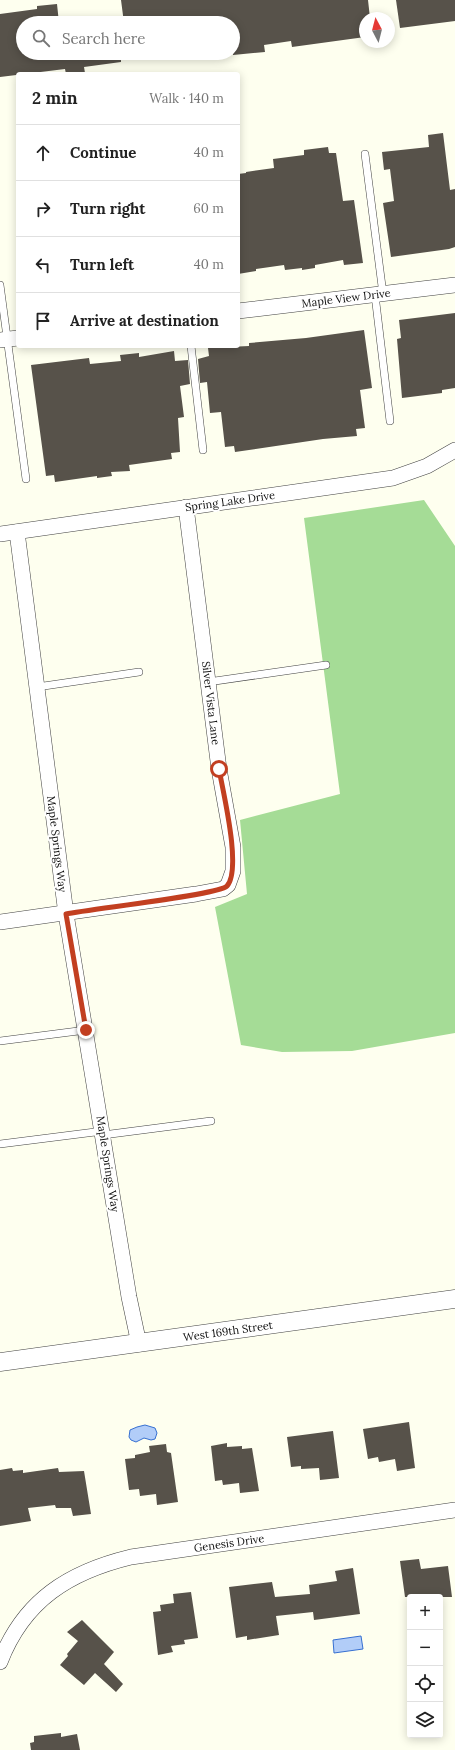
<!DOCTYPE html>
<html lang="en">
<head>
<meta charset="utf-8">
<style>
	body { margin:0; font-family:Lora,serif; background:#f6f6f6; color:#222 }
	.controls { position:absolute; right:12px; bottom:12px; display:grid; overflow:hidden; border-radius:4px; box-shadow:0 2px 10px #0003 }
	.controls button { width:36px; height:36px; display:grid; place-items:center; padding:0; border:0; border-bottom:1px solid #e0e0e0; background:#fff; color:#222; font:20px sans-serif }
	.compass { position:absolute; left:359px; top:12px; width:36px; height:36px; border-radius:50%; background:#fff; box-shadow:0 2px 10px #0003; rotate:353deg }
	.stop { position:absolute; width:12px; height:12px; margin:-9px; border:3px solid #c23f21; border-radius:50%; background:#fff }
	.stop.end { background:#c23f21; border-color:#fff; box-shadow:0 1px 4px #0008 }
	.list { margin:0; padding:0; list-style:none }
	h2 { display:flex; justify-content:space-between; align-items:center; height:52px; margin:0; padding:0 16px; font-size:17px }
	h2 small { font-size:13px; font-weight:400; color:#767676 }
	.list li { display:grid; grid-template-columns:26px 1fr auto; gap:12px; align-items:center; box-sizing:border-box; height:56px; padding:0 16px; border-top:1px solid #e0e0e0 }
	.list b { display:block; font-size:15px; white-space:nowrap }
	.list em { font-size:13px; font-style:normal; color:#767676 }
	.icon { flex:none; width:22px; height:22px; fill:none; stroke:currentColor; stroke-width:2; stroke-linecap:round; stroke-linejoin:round }
	.map { position:relative; flex:none; width:455px; height:1750px; overflow:hidden }
	.search { position:absolute; background:#fff; box-shadow:0 2px 10px #0003; left:16px; top:16px; width:224px; height:44px; display:flex; align-items:center; gap:10px; box-sizing:border-box; padding:0 14px; border-radius:22px; color:#767676; font-size:15px }
	.panel { position:absolute; background:#fff; box-shadow:0 2px 10px #0003; left:16px; top:72px; width:224px; height:276px; border-radius:4px }
	.map>svg:first-child { display:block }
	.forest { fill:#a5dc96 }
	.water { fill:#b2cdf8; stroke:#3770d1 }
	.building { fill:#57524a }
	.lines { fill:none; stroke-linecap:round; stroke-linejoin:round }
	.service-casing { stroke:#414141; stroke-width:8 }
	.minor-casing { stroke:#414141; stroke-width:16 }
	.tertiary-casing { stroke:#414141; stroke-width:19 }
	.service { stroke:#fff; stroke-width:7 }
	.minor { stroke:#fff; stroke-width:15 }
	.tertiary { stroke:#fff; stroke-width:18 }
	.route { stroke:#c23f21; stroke-width:5 }
	.labels { text-anchor:middle; dominant-baseline:central; stroke-width:4; stroke-linejoin:round; paint-order:stroke }
	.street-label { font-size:11px; fill:#0e0e0e; stroke:#fff }
</style>
</head>
<body>
<div class="map">
<svg width="455" height="1750" viewBox="0 0 455 1750">
	<rect width="100%" height="100%" fill="#feffef"/>
	<polygon class="forest" points="424,500 455,546 455,1033 352,1051 282,1052 241,1045 215,907 247,894 240,820 340,794 304,518"/>
	<g class="water">
		<polygon points="145,1425 155,1428 157,1433 155,1439 151,1440 144,1438 136,1442 131,1440 129,1437 130,1430 137,1427"/>
		<polygon points="361,1636 363,1649 334,1653 333,1640"/>
	</g>
	<g class="building">
		<polygon points="121,0 368,0 370,18 365,18 365,37 292,47 291,41 264,45 265,52 233,55 233,23 124,23"/>
		<polygon points="396,0 455,0 455,21 400,28"/>
		<polygon points="57,4 59,23 23,23 23,53 121,53 121,62 84,67 85,73 77,74 66,74 65,69 0,77 0,14 37,9 37,6"/>
		<polygon points="443,133 450,190 455,189 455,247 449,249 391,257 383,203 394,201 390,169 384,170 382,152 429,147 428,135"/>
		<polygon points="328,147 329,153 336,153 343,201 354,200 363,263 344,265 343,260 315,265 315,268 302,270 302,268 285,270 284,265 256,269 256,271 238,274 238,174 246,173 246,172 274,168 273,159 304,155 304,150"/>
		<polygon points="455,313 455,388 442,390 442,393 402,398 397,339 401,338 399,320"/>
		<polygon points="364,330 372,388 360,390 365,428 356,429 357,436 323,439 235,452 234,446 225,447 221,412 210,413 207,382 200,383 198,359 209,356 208,348 249,346 249,343 306,338"/>
		<polygon points="174,351 175,361 188,360 190,384 180,386 184,417 178,418 180,452 171,453 172,459 129,465 130,471 111,472 112,476 97,478 97,476 55,482 54,475 46,476 31,365 89,358 90,364 121,361 120,355 139,353 139,357"/>
		<polygon points="409,1422 415,1468 397,1471 395,1459 379,1462 378,1457 368,1459 363,1429"/>
		<polygon points="333,1431 339,1478 320,1480 319,1468 301,1469 301,1466 291,1467 287,1437"/>
		<polygon points="227,1443 227,1447 242,1446 242,1449 252,1448 259,1491 240,1493 239,1483 223,1485 222,1480 215,1481 211,1446"/>
		<polygon points="166,1444 167,1452 171,1453 178,1502 157,1505 156,1494 140,1496 139,1489 129,1490 125,1459 135,1458 135,1455 150,1452 149,1446"/>
		<polygon points="12,1468 13,1471 23,1470 23,1473 58,1468 59,1472 84,1471 91,1514 73,1516 71,1508 56,1508 55,1505 28,1508 31,1521 0,1526 0,1470"/>
		<polygon points="419,1559 421,1569 448,1566 452,1597 405,1597 400,1561"/>
		<polygon points="353,1568 360,1614 314,1620 313,1612 276,1616 279,1635 247,1640 247,1636 236,1638 229,1587 272,1582 275,1597 310,1594 309,1585 337,1581 335,1571"/>
		<polygon points="191,1592 198,1638 184,1640 185,1644 171,1646 173,1652 158,1655 153,1612 161,1611 160,1605 174,1603 173,1594"/>
		<polygon points="82,1620 114,1652 104,1664 123,1684 116,1692 95,1673 84,1685 60,1665 68,1656 67,1654 78,1641 67,1632"/>
		<polygon points="61,1733 61,1737 77,1734 80,1750 31,1750 30,1743 34,1742 34,1736"/>
	</g>
	<g class="lines">
		<g class="service-casing">
			<g id="service">
				<polyline points="365,154 383,294"/>
				<polyline points="0,285 26,479"/>
				<polyline points="375,295 390,421"/>
				<polyline points="191,346 203,450"/>
				<polyline points="208,682 326,665"/>
				<polyline points="37,687 139,672"/>
				<polyline points="0,1041 86,1030"/>
				<polyline points="103,1135 211,1121"/>
				<polyline points="0,1144 103,1131"/>
			</g>
		</g>
		<g class="minor-casing">
			<g id="minor">
				<polyline points="238,311 455,285"/>
				<polyline points="0,340 18,338"/>
				<polyline points="17,532 66,914 129,1297 139,1344"/>
				<polyline points="0,534 393,478 427,466 455,450"/>
				<polyline points="0,922 196,894 223,889 228,885 233,871 233,847 219,769 186,507"/>
				<path d="M0 1662C24 1600 69 1572 131 1557L455 1510"/>
			</g>
		</g>
		<g class="tertiary-casing">
			<polyline id="tertiary" points="0,1362 455,1299"/>
		</g>
		<use href="#service" class="service"/>
		<use href="#minor" class="minor"/>
		<use href="#tertiary" class="tertiary"/>
	</g>
	<g class="lines">
		<path class="route" d="M86 1030 66 914C89 909 219 895 227 886 242 869 223 792 219 769"/>
	</g>
	<g class="labels">
		<g class="street-label">
			<text transform="translate(346 298) rotate(-7)">Maple View Drive</text>
			<text transform="translate(230 501) rotate(-8)">Spring Lake Drive</text>
			<text transform="translate(211 703) rotate(83)">Silver Vista Lane</text>
			<text transform="translate(57 844) rotate(83)">Maple Springs Way</text>
			<text transform="translate(108 1164) rotate(81)">Maple Springs Way</text>
			<text transform="translate(228 1331) rotate(-8)">West 169th Street</text>
			<text transform="translate(229 1543) rotate(-8)">Genesis Drive</text>
		</g>
	</g>
</svg>
<div class="controls">
<button>+</button>
<button>−</button>
<button><svg class="icon" aria-label="locate" viewBox="0 0 24 24"><circle cx="12" cy="12" r="6"/><path d="M12 2v4M12 18v4M2 12h4M18 12h4"/></svg></button>
<button><svg class="icon" aria-label="layers" viewBox="0 0 24 24"><path d="M12 4l9 5-9 5-9-5zM3 14l9 5 9-5"/></svg></button>
</div>
<svg class="compass" viewBox="-18 -18 36 36"><path d="M0-13l5 13h-10z" fill="#e53935"/><path d="M0 13l5-13h-10z" fill="#767676"/></svg>
<div class="stop" style="left:219px;top:769px"></div>
<div class="stop end" style="left:86px;top:1030px"></div>
<div class="search"><svg class="icon" aria-label="search" viewBox="0 0 24 24"><circle cx="10" cy="10" r="6"/><path d="M15 15l6 6"/></svg>Search here</div>
<section class="panel">
<h2>2 min<small>Walk · 140 m</small></h2>
<ul class="list">
<li><svg class="icon" aria-label="ahead" viewBox="0 0 24 24"><path d="M12 20V5M6 11l6-6 6 6"/></svg><div><b>Continue</b></div><em>40 m</em></li>
<li><svg class="icon" aria-label="right" viewBox="0 0 24 24"><path d="M7 20v-9h11M14 6l5 5-5 5"/></svg><div><b>Turn right</b></div><em>60 m</em></li>
<li><svg class="icon" aria-label="left" viewBox="0 0 24 24"><path d="M17 20v-9H6M10 6l-5 5 5 5"/></svg><div><b>Turn left</b></div><em>40 m</em></li>
<li><svg class="icon" aria-label="arrive" viewBox="0 0 24 24"><path d="M6 21V4h12l-3 4 3 4H6"/></svg><div><b>Arrive at destination</b></div></li>
</ul>
</section>
</div>
</body>
</html>
